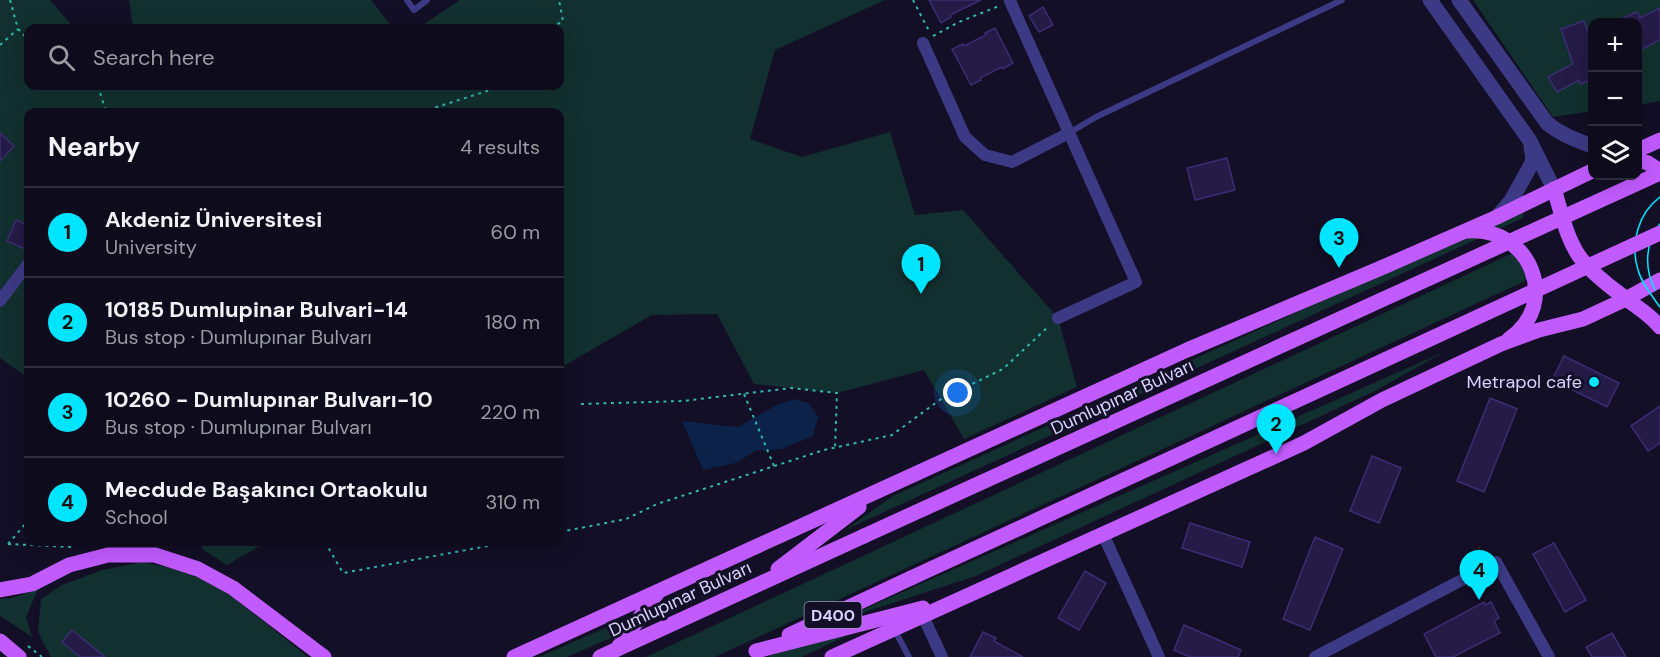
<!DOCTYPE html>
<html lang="en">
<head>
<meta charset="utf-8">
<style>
	body { margin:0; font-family:"DM Sans",sans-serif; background:#1c1929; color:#f1f3f6 }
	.controls { position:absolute; right:18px; top:18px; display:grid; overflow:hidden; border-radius:12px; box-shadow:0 6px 24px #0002 }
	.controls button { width:54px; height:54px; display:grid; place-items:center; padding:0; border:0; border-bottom:2px solid #2e2b3b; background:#0e0b1c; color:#f1f3f6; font:30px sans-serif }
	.you { position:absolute; left:958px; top:393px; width:21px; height:21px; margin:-15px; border:4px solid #fff; border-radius:50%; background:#1a73e8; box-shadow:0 0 0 9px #1a73e833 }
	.badge { display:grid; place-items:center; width:39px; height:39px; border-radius:50%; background:#00e5ff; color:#111; font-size:20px; font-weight:700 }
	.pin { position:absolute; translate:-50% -50px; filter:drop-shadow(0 2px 3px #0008) }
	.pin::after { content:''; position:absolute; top:32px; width:21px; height:18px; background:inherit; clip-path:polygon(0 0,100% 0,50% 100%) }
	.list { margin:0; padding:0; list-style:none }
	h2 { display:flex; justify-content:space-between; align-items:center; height:78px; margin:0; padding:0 24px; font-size:26px }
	h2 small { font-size:20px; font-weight:400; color:#9b9ba3 }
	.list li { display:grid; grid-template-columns:39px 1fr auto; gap:18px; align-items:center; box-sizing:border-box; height:90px; padding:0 24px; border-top:2px solid #2e2b3b }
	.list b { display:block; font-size:22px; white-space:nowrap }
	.list p { margin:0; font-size:20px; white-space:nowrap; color:#9b9ba3 }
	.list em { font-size:20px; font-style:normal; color:#9b9ba3 }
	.icon { flex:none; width:33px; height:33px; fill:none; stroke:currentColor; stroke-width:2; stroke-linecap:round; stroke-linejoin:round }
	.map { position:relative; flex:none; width:1660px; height:657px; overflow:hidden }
	.search { position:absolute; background:#0e0b1c; box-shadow:0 6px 24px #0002; left:24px; top:24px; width:540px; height:66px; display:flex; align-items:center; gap:15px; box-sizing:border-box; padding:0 21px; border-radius:12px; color:#9b9ba3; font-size:22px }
	.panel { position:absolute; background:#0e0b1c; box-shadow:0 6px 24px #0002; left:24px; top:108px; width:540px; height:438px; border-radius:12px }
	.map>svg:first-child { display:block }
	.green { fill:#12302f }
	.water { fill:#0c2248 }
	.building { fill:#241b47; stroke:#3b2d73; stroke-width:1.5 }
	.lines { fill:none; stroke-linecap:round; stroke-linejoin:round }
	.path { stroke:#2fb8b0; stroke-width:2; stroke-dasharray:3 4.5; stroke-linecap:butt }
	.service { stroke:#3d3a85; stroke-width:6 }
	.minor { stroke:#3d3a85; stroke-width:12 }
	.tertiary { stroke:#3d3a85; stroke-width:15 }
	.primary { stroke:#c25bff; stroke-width:15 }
	.tram { stroke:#00e5ff; stroke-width:1.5 }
	.primary-bridge { stroke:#c25bff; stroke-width:15 }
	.poi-dot { fill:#00e5ff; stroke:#130f26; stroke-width:2 }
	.labels { text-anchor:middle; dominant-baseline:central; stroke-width:6; stroke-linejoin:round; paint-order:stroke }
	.shield { fill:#130f26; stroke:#9e99be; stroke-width:1.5 }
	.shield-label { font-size:16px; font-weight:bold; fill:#d9d4ff }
	.poi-label { font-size:18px; fill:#d9d4ff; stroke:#130f26; text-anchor:end }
	.street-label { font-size:18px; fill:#d9d4ff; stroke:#130f26 }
</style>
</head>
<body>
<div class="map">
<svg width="1660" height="657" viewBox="0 0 1660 657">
	<rect width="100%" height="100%" fill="#130f26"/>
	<g class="green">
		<polygon points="0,0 50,0 74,28 28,28 28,86 560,86 560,28 418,28 460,0 885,0 775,50 750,139 802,157 890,132 915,215 963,210 1058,318 1077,387 964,439 924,370 837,393 754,384 717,314 652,315 560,368 560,112 28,112 28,378 0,358"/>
		<polygon points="129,0 371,0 393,28 133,28"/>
		<polygon points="1473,0 1660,0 1660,101 1638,105 1638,22 1592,22 1592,111 1553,117"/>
		<polygon points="1524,209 1523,218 845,530 893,496"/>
		<polygon points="1515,252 1529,279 715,657 646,657"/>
		<polygon points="1446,351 1375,391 976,576 837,621"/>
		<polygon points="201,542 266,542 227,565 202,549"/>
		<polygon points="143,562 185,571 228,593 308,657 51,657 38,632 41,599 62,585 102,570"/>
		<polygon points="38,589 26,617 32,637 0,616 0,599 12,598"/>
		<polygon points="628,618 615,636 567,657 539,657"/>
		<polygon points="863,628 802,657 768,657 780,651"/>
	</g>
	<polygon class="water" points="794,399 809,403 818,417 813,436 782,449 755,451 736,463 703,470 682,421 738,427 777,405"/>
	<g class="building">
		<polygon points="929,0 981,0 950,15 951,17 941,23"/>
		<polygon points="1043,7 1053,25 1039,32 1029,16"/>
		<polygon points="1660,8 1660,40 1638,51 1638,22 1614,22 1637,12 1640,18"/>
		<polygon points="1584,21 1593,46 1593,79 1580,84 1579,80 1557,92 1548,77 1573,64 1561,29"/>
		<polygon points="995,28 1013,63 1003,69 1002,67 980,78 981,80 971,85 952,49 963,44 964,46 986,35 985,33"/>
		<polygon points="0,133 14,146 0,161"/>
		<polygon points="1227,158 1235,190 1195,200 1187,168"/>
		<polygon points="16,220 28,225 28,250 7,241"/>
		<polygon points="1564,356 1619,383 1607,407 1552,380"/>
		<polygon points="1490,398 1517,409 1484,492 1457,481"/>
		<polygon points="1660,406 1660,443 1648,451 1631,426"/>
		<polygon points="1372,456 1401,468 1379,523 1350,511"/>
		<polygon points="1190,523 1250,542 1242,567 1182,548"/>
		<polygon points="1315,537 1343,549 1310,630 1283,619"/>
		<polygon points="1554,543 1586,600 1565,612 1533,554"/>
		<polygon points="1085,571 1106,583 1079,630 1058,618"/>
		<polygon points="1484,602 1485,605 1491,602 1499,618 1494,621 1500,633 1453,657 1436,657 1424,634"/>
		<polygon points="1184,625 1241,650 1238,657 1190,657 1174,650"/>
		<polygon points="72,630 105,657 80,657 62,642"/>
		<polygon points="983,632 996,638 994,641 1023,657 970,657"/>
		<polygon points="1612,633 1626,657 1592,657 1586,647"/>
	</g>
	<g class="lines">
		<g class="path">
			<polyline points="10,0 18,29 28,39"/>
			<polyline points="913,0 929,31"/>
			<polyline points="551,28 563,21 559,0"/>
			<polyline points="933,36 959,22 999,6"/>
			<polyline points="0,45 18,29"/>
			<polyline points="98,86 106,112"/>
			<polyline points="421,112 503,86"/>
			<polyline points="744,394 774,466"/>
			<polyline points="581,404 683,401 791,388 837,393 835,448"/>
			<polyline points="560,532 626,519 657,504 824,450 892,435 941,399 1003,369 1049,326"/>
			<polyline points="325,542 343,573 509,542"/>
			<polyline points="8,544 71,547 73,550"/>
			<polyline points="8,544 28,521"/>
			<polyline points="28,646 42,657"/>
		</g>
		<g class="service">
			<polyline points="407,0 414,10 427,0"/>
			<polyline points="1069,133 1096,117 1342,0"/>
			<polyline points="894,629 909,657"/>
		</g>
		<g class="minor">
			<polyline points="1010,1 1136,282 1058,318"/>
			<polyline points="923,43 965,137 985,155 1012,162 1069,133"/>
			<polyline points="0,301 28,264"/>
			<polyline points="1103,534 1159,657"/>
			<polyline points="923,616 942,657"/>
			<polyline points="1315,657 1496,562 1549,657"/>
		</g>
		<g class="tertiary">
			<polyline points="1430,0 1530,141 1554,189"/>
			<path d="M1459 0 1547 123C1560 134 1576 140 1592 146"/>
			<polyline points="1497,217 1511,201 1532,163 1533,157 1531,147"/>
		</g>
		<g class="primary">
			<polyline points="1638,150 1660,140"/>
			<polyline points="1638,160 1648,163 1660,171"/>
			<path d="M1554 189C1561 211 1566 237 1579 256 1590 271 1605 283 1620 294 1633 305 1649 313 1660 327"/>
			<path d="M1468 231C1531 227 1561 304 1509 339"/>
			<polyline points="778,569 859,507"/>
			<polyline points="0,590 32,584 69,565 108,555 155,555 198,569 233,588 324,657"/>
			<polyline points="789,635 911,578"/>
			<polyline points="0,641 19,657"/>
			<polyline points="617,649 658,592"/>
			<polyline points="756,651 923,608"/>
			<polyline points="514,657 1187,350 1381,268 1497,217 1592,171"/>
			<polyline points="600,657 864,536"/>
			<polyline points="832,657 1304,443 1382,400 1501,344 1539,330 1583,319 1626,299 1660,280"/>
		</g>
		<g class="tram">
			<path d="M1660 197C1638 213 1630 244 1638 270 1642 284 1652 296 1660 307"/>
			<path d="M1655 290C1644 268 1645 243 1660 224"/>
		</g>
		<g class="primary-bridge">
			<polyline points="864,536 1660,173"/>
			<polyline points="911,578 1660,233"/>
		</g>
	</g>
	<circle class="poi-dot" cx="1594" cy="382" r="6"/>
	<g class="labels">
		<rect class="shield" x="804.5" y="602" width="57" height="26" rx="4.5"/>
		<g class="shield-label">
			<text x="833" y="615">D400</text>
		</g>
		<g class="poi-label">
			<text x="1582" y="382">Metrapol cafe</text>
		</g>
		<g class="street-label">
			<text transform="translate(1122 397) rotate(-25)">Dumlupınar Bulvarı</text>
			<text transform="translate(680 599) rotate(-25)">Dumlupınar Bulvarı</text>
		</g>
	</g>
</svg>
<div class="controls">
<button>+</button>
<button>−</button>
<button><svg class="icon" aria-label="layers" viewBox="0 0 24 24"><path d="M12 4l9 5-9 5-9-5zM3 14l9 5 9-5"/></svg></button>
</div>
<div class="you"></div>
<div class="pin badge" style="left:921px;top:294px">1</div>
<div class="pin badge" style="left:1276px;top:454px">2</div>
<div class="pin badge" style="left:1339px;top:268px">3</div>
<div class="pin badge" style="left:1479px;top:600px">4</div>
<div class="search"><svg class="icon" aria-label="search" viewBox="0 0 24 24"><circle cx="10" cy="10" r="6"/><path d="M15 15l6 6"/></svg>Search here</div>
<section class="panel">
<h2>Nearby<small>4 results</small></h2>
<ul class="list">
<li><span class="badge">1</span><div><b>Akdeniz Üniversitesi</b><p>University</p></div><em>60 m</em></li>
<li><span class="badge">2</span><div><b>10185 Dumlupinar Bulvari-14</b><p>Bus stop · Dumlupınar Bulvarı</p></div><em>180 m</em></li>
<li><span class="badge">3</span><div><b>10260 - Dumlupınar Bulvarı-10</b><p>Bus stop · Dumlupınar Bulvarı</p></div><em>220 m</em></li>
<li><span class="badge">4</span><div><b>Mecdude Başakıncı Ortaokulu</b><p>School</p></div><em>310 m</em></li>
</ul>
</section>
</div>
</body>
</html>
